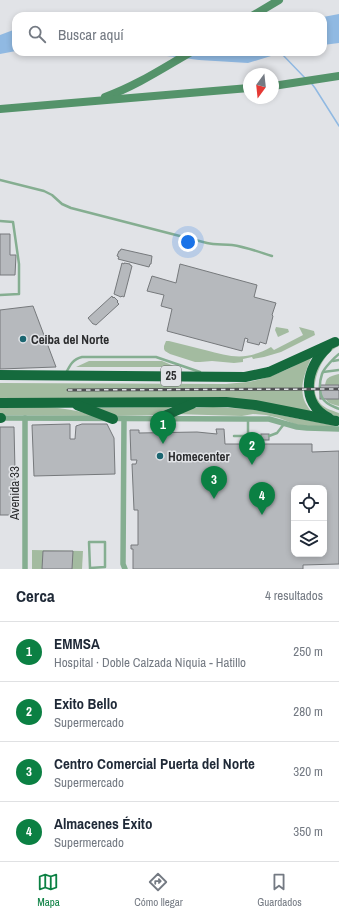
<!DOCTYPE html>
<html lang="es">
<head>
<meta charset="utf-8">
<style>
	body { margin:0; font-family:"Archivo Narrow",sans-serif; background:#f2f2f3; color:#1f2937 }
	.controls { position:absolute; right:12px; bottom:12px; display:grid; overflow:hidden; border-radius:8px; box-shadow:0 2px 6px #0003 }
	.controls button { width:36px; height:36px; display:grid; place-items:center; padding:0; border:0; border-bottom:1px solid #e0e1e3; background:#fff; color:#1f2937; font:20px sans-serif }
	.compass { position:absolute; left:243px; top:68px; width:36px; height:36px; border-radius:50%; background:#fff; box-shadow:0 2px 6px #0003; rotate:195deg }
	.you { position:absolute; left:188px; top:242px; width:14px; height:14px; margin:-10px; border:3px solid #fff; border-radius:50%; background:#1a73e8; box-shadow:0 0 0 6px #1a73e833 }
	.badge { display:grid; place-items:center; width:26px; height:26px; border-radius:50%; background:#0b8043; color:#fff; font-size:13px; font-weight:700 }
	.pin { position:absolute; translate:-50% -33px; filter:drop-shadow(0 1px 2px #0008) }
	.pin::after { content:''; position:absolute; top:21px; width:14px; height:12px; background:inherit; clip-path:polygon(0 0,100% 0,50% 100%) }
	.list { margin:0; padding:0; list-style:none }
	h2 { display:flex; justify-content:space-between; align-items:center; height:52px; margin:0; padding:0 16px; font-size:17px }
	h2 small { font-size:13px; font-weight:400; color:#747a83 }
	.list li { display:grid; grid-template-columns:26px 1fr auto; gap:12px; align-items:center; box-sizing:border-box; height:60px; padding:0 16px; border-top:1px solid #e0e1e3 }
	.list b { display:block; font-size:15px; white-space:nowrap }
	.list p { margin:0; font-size:13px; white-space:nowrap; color:#747a83 }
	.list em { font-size:13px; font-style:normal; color:#747a83 }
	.icon { flex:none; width:22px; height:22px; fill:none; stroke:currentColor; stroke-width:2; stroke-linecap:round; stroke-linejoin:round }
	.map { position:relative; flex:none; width:339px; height:569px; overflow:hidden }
	.search { position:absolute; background:#fff; box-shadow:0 2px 6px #0003; left:12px; right:12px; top:12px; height:44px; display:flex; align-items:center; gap:10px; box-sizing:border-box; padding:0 14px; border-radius:12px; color:#747a83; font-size:15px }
	.sheet { height:292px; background:#fff }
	nav { display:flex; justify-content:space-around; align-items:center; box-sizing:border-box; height:56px; border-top:1px solid #e0e1e3; background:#fff; font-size:11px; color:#747a83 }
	nav a { display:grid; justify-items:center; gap:2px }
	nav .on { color:#0b8043 }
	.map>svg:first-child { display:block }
	.green { fill:#a3bba0 }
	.water { fill:#90b9e2 }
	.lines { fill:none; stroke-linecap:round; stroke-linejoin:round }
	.stream { stroke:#90b9e2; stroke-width:1.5 }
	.building { fill:#b6b9bd; stroke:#76797c; fill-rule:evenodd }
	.lane { stroke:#85ae91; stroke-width:2.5 }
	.street { stroke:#85ae91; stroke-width:5.5 }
	.secondary { stroke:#54936a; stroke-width:8 }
	.highway { stroke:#156a3d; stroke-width:10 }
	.rail-casing { stroke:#4f5053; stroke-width:3 }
	.rail { stroke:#e1e3e7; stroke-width:1.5; stroke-dasharray:4.5; stroke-linecap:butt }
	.poi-dot { fill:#1b6671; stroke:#e1e3e7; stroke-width:1.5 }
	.labels { text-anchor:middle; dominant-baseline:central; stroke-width:3; stroke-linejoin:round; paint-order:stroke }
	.shield { fill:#e1e3e7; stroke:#626466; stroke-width:1 }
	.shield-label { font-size:12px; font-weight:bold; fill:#2c2d2f }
	.poi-label { font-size:13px; font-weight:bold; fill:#2c2d2f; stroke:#e1e3e7; text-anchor:start }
	.street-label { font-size:13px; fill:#2c2d2f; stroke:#e1e3e7 }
</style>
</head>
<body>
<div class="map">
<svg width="339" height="569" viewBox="0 0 339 569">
	<rect width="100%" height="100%" fill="#e1e3e7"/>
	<g class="green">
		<polygon points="276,327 288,329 289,332 278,337 275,330"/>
		<path d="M299 327 314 331 315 335 281 352 264 357 253 359 252 357 243 359V362L234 363 212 361 200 362H195L170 354 165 351 164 349V346L166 341H169C181 344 193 347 205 350 231 357 246 361 271 347L274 350 303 335Z"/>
		<path d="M339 343V346C323 352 308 385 318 400 322 408 331 410 339 413V417C330 414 321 410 316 401 306 383 321 351 339 343Z"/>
		<path d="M312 356C307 368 300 383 303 396 304 402 308 407 312 413L272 404 0 399V383L226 384C233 383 240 383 248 382 271 378 292 368 312 356Z"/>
		<polygon points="89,361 162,361 176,367 76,367"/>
		<path d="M339 374V406C335 405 330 404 327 401 324 397 324 383 327 379 330 376 335 375 339 374Z"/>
		<path d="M0 407C32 407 63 405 94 416L6 415 0 414Z"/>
		<polygon points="171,407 157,415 112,416 93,408"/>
		<polygon points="213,407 249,409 337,426 300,426 279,418 266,415 253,414 242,416 174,414 188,408"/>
		<polygon points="32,550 83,551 82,569 32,569"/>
	</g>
	<g class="water">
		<polygon points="339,14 339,43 323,45 323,17"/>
		<polygon points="16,29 16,51 0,54 0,35"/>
		<polygon points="148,52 284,52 248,63 199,60 151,54"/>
	</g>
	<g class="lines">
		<g class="stream">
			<polyline points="280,52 306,79"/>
			<polyline points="312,84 315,88 339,126"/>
		</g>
	</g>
	<g class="building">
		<polygon points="0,234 10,234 10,255 16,255 15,275 0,275"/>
		<polygon points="121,249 152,256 151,264 150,264 149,267 118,259 119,257 117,256 119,251 120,251"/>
		<polygon points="122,263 124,264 124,263 130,264 130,265 132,266 124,297 122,296 121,297 114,294"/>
		<polygon points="180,264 257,285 254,297 276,303 272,315 273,316 266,344 260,342 259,345 247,342 248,339 245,338 242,351 167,331 172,309 161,306 164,295 147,291 152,276 176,283"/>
		<polygon points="112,296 113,298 114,297 118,301 117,302 119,304 96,325 94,324 93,324 88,318"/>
		<polygon points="33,306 56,367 0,369 0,310"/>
		<rect x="320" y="385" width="19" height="14"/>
		<polygon points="70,424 70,439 75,439 76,426 82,424 107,424 114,438 115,474 34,476 32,425"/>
		<polygon points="0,427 14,427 16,515 0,515"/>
		<path d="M216 429H224L225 444H312V452L339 451V564L303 565V569H133V549H131V545H138V510H134L132 464H136L137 460H131L130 430H139V433L197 432 217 434ZM294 488H324V554H294Z"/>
		<rect x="261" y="434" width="8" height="6"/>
		<polygon points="43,551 73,551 72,569 42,569"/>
	</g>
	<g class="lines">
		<g class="lane">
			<path d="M0 180 44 191 52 195 62 204 71 208 207 243C215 245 224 244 232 245 246 247 259 252 272 256"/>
			<polyline points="0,221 13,222 19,264 19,294 0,295"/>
			<path d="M339 354C334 358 324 368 322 374 319 383 318 397 327 403 331 406 335 407 339 409"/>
			<polyline points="333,361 339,360"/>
			<polyline points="323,372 339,370"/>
			<path d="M66 373C70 365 73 359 82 357H156L200 372"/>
			<polyline points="248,420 248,444"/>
			<polyline points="234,436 261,436"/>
			<polyline points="269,436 277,433 284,424"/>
			<polyline points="90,568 105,567 105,542 89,542 90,568 90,569"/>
		</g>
		<g class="street">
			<polyline points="1,418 248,419 269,419 297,427 307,428 339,429"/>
			<polyline points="124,419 123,564 125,569"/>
			<polyline points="25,569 25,418"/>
		</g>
		<g class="secondary">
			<polyline points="252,16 279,0"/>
			<polyline points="273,86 339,76"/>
			<path d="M105 97C136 86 163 68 191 52"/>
			<polyline points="0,109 249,88"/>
		</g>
		<g class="highway">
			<path d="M327 348C306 367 299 403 329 418"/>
			<polyline points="0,375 245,377 269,372 335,342"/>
			<polyline points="0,403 226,402 255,405 336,421"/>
			<polyline points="77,405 113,419"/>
			<polyline points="0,418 1,418"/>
			<polyline points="157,419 192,404"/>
		</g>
		<g class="rail-casing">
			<polyline id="rail" points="68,390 339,389"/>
		</g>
		<use href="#rail" class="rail"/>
	</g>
	<g class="poi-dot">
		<circle cx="23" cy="339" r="4"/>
		<circle cx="160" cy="456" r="4"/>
	</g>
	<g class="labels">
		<rect class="shield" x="161" y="366" width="20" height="20" rx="3"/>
		<g class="shield-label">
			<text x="171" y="376">25</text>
		</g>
		<g class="poi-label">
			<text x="31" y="339">Ceiba del Norte</text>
			<text x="168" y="456">Homecenter</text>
		</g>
		<g class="street-label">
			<text transform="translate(14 493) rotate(-90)">Avenida 33</text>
		</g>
	</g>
</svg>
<div class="controls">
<button><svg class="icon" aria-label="locate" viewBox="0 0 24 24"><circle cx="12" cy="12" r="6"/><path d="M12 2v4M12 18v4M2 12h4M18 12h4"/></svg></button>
<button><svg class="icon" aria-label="layers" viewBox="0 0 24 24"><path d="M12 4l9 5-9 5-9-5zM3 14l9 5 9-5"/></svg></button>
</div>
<svg class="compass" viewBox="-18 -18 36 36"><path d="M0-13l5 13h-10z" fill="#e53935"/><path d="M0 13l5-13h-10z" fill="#747a83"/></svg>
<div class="you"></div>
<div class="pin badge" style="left:163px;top:444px">1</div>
<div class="pin badge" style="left:252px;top:465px">2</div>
<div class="pin badge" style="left:214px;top:499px">3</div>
<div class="pin badge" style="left:262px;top:515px">4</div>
<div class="search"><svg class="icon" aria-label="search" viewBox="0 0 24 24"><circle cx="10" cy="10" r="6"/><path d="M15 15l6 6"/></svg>Buscar aquí</div>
</div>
<section class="sheet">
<h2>Cerca<small>4 resultados</small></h2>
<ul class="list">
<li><span class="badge">1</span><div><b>EMMSA</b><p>Hospital · Doble Calzada Niquia - Hatillo</p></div><em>250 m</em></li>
<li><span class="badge">2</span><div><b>Exito Bello</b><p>Supermercado</p></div><em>280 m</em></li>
<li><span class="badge">3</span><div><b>Centro Comercial Puerta del Norte</b><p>Supermercado</p></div><em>320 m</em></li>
<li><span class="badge">4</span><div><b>Almacenes Éxito</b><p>Supermercado</p></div><em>350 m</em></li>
</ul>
</section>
<nav>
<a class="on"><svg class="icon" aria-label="map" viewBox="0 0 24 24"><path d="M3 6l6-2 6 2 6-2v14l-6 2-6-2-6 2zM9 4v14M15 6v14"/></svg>Mapa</a>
<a><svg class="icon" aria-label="directions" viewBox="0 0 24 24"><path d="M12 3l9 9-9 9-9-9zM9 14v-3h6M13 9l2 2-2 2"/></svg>Cómo llegar</a>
<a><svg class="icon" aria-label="saved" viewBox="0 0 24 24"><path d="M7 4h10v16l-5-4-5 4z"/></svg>Guardados</a>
</nav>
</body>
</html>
